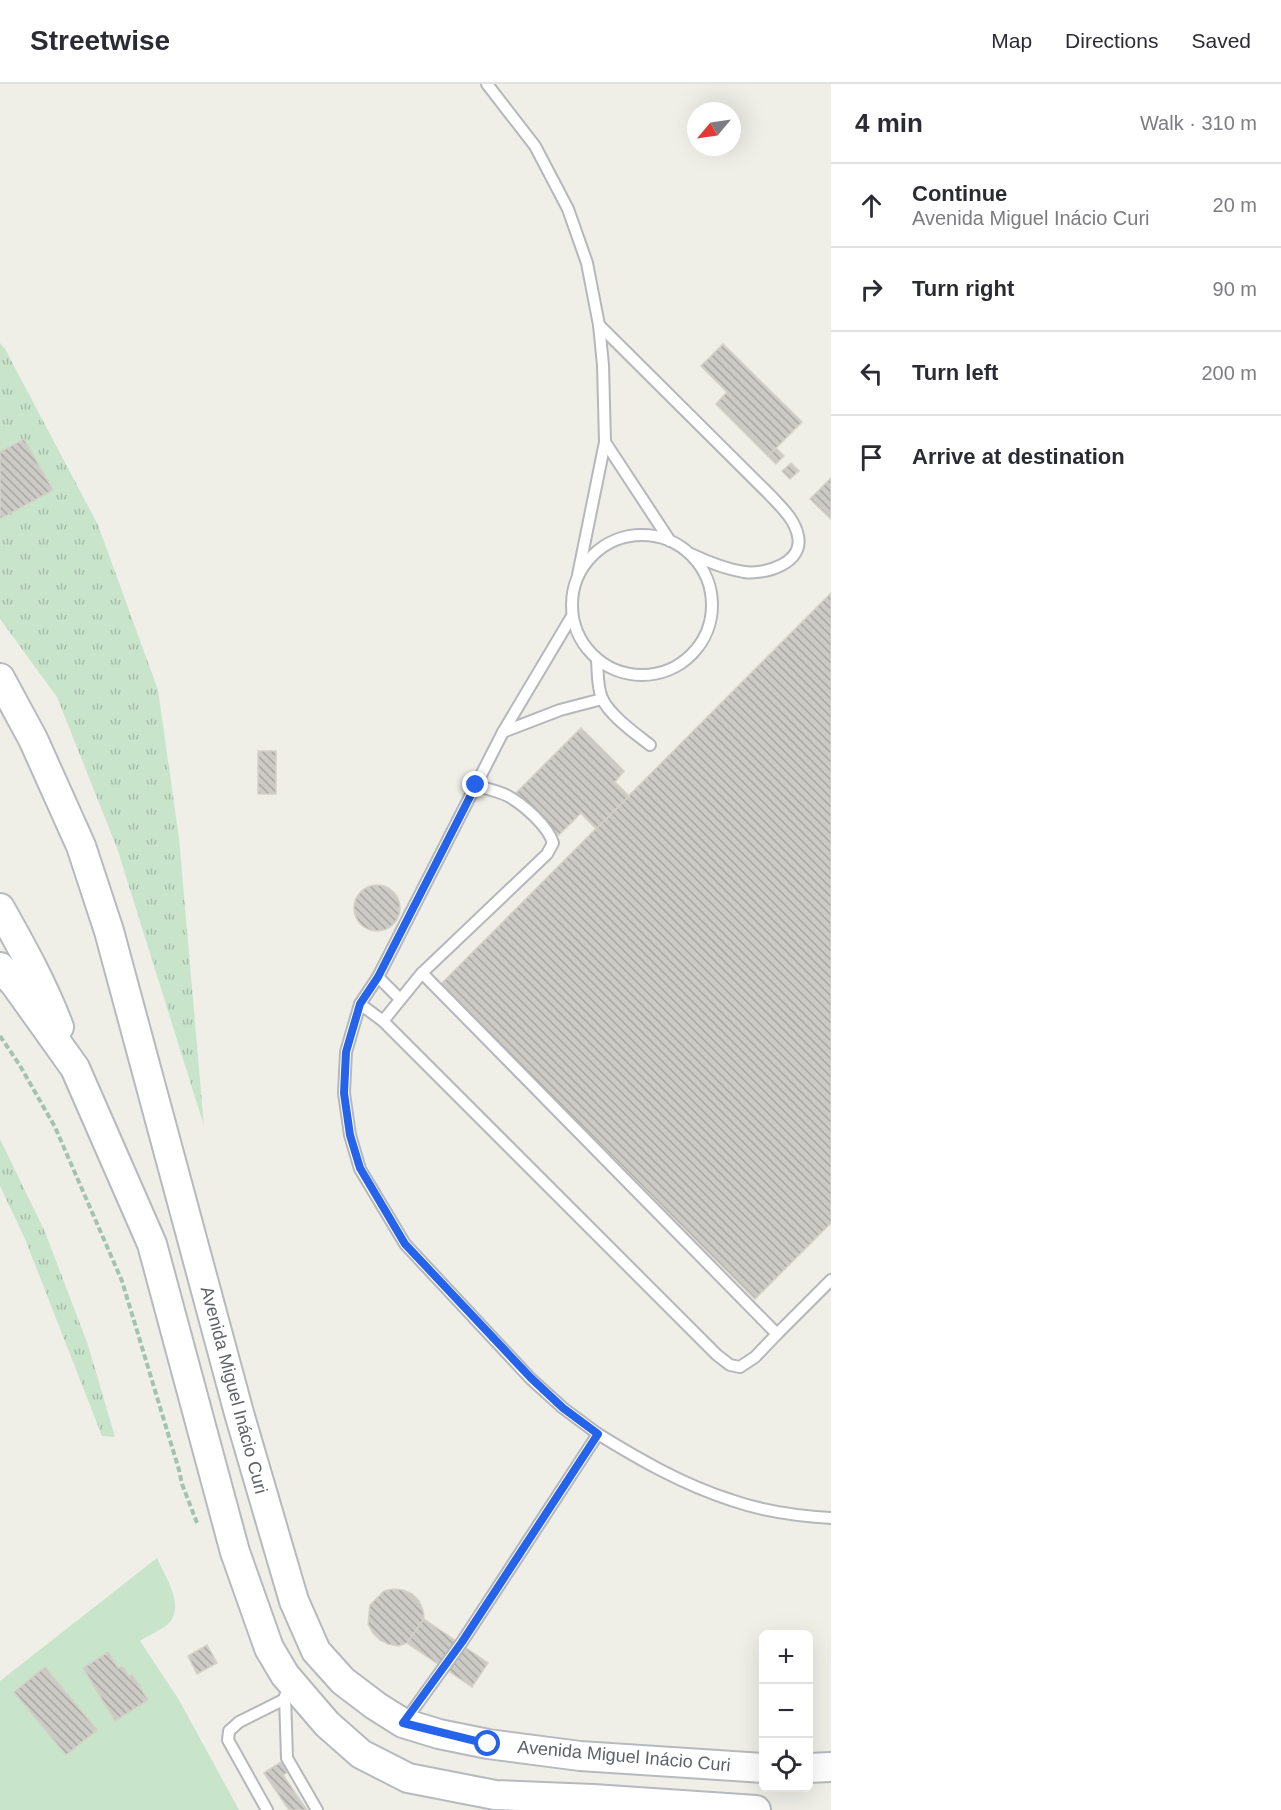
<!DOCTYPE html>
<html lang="en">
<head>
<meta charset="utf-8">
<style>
	body { margin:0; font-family:Arial,sans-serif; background:#f2f2f3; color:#2b2b33 }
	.controls { position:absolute; right:18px; bottom:18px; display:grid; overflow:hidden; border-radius:9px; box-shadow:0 6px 24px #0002 }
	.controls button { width:54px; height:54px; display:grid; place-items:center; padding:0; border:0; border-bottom:2px solid #e1e1e2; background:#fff; color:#2b2b33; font:30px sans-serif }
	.compass { position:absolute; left:687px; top:18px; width:54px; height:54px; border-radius:50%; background:#fff; box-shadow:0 6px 24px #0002; rotate:241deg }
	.stop { position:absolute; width:18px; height:18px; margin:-14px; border:4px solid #2563eb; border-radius:50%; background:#fff }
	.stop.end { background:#2563eb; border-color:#fff; box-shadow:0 2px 6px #0008 }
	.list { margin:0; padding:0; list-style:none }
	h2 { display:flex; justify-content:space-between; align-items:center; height:78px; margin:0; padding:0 24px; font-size:26px }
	h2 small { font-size:20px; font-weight:400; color:#7c7c81 }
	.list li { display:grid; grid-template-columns:39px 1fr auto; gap:18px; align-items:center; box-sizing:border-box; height:84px; padding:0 24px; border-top:2px solid #e1e1e2 }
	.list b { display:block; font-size:22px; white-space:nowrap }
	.list p { margin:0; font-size:20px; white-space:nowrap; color:#7c7c81 }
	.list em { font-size:20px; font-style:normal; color:#7c7c81 }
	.icon { flex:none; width:33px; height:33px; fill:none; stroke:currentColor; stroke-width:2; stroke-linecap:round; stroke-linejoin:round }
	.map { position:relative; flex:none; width:831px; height:1726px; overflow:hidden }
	header { display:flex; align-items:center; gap:36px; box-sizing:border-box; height:84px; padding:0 30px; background:#fff; border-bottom:2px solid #e1e1e2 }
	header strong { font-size:28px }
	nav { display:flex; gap:33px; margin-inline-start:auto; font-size:21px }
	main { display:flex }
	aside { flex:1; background:#fff }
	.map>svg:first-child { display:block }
	.grass { fill:url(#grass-tufts) }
	.green { fill:#c8e4cb }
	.building { fill:url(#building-back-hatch); stroke:#d4d1c7; stroke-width:1.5 }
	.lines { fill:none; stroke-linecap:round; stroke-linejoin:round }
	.lane-casing { stroke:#b5b7bb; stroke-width:14 }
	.secondary-casing { stroke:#b6b9bd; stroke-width:32 }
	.path { stroke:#a2c4af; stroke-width:4; stroke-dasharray:6 3; stroke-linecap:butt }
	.lane { stroke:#fff; stroke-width:10 }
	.secondary { stroke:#fff; stroke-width:28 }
	.route { stroke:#2563eb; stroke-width:8 }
	.labels { text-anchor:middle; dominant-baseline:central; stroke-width:5; stroke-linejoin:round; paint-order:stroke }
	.street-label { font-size:18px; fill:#5f6266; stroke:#fff }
</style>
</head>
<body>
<header>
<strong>Streetwise</strong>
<nav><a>Map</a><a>Directions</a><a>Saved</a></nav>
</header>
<main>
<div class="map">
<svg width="831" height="1726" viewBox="0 0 831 1726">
	<defs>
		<pattern id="grass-tufts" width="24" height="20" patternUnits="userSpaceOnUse" patternTransform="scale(1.5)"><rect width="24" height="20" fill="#c8e4cb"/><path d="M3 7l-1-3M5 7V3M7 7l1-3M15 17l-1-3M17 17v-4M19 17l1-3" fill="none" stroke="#a6bca9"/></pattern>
		<pattern id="building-back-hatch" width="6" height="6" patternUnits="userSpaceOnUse" patternTransform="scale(1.5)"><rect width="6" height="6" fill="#cbcac4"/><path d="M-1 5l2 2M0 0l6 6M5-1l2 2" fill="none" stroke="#a8a7a3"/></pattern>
	</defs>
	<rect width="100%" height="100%" fill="#efefe8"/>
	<g class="grass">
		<polygon points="0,259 5,265 98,441 158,606 179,754 204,1042 117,764 57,613 0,535"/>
		<polygon points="0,1055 45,1148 88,1261 115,1353 102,1352 25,1155 0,1102"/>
	</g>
	<path class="green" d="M157 1474C165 1492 186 1523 168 1540 160 1547 149 1551 140 1557L179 1616 239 1726H0V1597Z"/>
	<g class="building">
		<polygon points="723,260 802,338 768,372 716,320 727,308 701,282"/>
		<polygon points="24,355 53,406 0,435 0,368"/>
		<polygon points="776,364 784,372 776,380 768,372"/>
		<polygon points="791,379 799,387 790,395 782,387"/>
		<polygon points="831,394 831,435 810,415"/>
		<polygon points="831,509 831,1139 755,1215 440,901"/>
		<polygon points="581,644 624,687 615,698 629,712 596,745 581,729 559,751 516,709"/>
		<rect x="258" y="667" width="18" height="43"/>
		<circle cx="377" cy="824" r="23"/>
		<polygon points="393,1505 403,1506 412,1510 419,1517 423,1526 424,1535 407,1559 398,1562 388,1560 380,1556 373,1549 368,1540 370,1521 384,1507"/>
		<polygon points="424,1535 488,1579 472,1603 407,1559"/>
		<polygon points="207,1561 217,1579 197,1590 188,1572"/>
		<polygon points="108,1568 118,1584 122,1582 129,1593 132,1590 148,1616 115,1637 83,1584"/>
		<polygon points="45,1583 97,1646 66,1671 14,1608"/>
		<polygon points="281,1678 288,1688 283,1691 307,1726 289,1726 264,1689"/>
	</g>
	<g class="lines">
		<g class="lane-casing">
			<g id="lane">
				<polyline points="487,0 535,62 568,125 587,179 599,241 603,281 605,358 578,491"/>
				<path d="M599 241 769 410C780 422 795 435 798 452 804 479 765 491 744 488 725 485 708 478 691 470"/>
				<polyline points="605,358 670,457"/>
				<circle cx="642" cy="521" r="70"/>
				<path d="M597 576C598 588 597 603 602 614 609 631 636 650 650 661"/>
				<polyline points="503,648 560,626 602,615"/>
				<polyline points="422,889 777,1250 755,1273 740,1283 730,1281 717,1271 383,937 360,920 346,968 344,1009 350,1051 360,1085 405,1160 531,1295 563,1324 598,1350"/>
				<polyline points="378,893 400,915"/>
				<polyline points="360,920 378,893 503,648 572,532"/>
				<path d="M383 937 422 889 525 791 547 770 553 759C548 742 524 721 508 712 498 707 486 705 476 701"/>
				<polyline points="777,1250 831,1196"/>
				<polyline points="285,1612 287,1674 317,1726"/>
				<path d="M405 1637 462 1558 598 1350C640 1376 684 1401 731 1416 762 1427 798 1432 831 1434"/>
				<polyline points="267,1726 228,1656 229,1647 239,1638 299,1608"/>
			</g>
		</g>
		<g class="secondary-casing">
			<g id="secondary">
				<polyline points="0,594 33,655 81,762 109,847 239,1329 294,1517 316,1567 343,1597 376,1622 403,1639 439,1650 488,1660 580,1672 764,1684"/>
				<path d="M0 824C22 863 43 901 59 943"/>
				<polyline points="0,883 15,900 75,984 152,1160 235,1468 269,1564 285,1591 327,1640 361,1670 408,1694 495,1711 593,1715 756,1726"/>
				<polyline points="808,1684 831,1683"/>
			</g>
		</g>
		<polyline class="path" points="0,952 19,980 55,1043 122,1197 179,1386 182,1400 197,1439"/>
		<use href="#lane" class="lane"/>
		<use href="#secondary" class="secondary"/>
	</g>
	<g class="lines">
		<polyline class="route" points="476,701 378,893 360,920 346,968 344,1009 350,1051 360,1084 405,1160 531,1294 563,1324 598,1350 462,1558 403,1639 488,1660"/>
	</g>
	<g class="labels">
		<g class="street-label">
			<text transform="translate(234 1306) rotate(75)">Avenida Miguel Inácio Curi</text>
			<text transform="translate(624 1672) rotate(5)">Avenida Miguel Inácio Curi</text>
		</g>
	</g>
</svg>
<div class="controls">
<button>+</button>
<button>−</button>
<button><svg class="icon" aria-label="locate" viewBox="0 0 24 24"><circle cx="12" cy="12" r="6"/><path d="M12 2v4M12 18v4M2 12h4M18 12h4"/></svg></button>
</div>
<svg class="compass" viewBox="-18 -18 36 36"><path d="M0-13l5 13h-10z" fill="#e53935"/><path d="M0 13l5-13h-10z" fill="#7c7c81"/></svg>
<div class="stop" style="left:488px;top:1660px"></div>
<div class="stop end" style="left:476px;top:701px"></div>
</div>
<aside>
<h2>4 min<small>Walk · 310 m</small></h2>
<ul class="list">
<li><svg class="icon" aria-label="ahead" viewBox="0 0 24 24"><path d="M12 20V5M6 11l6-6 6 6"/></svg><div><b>Continue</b><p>Avenida Miguel Inácio Curi</p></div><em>20 m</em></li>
<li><svg class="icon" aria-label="right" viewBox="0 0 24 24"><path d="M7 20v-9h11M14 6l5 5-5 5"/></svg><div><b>Turn right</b></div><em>90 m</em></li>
<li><svg class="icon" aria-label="left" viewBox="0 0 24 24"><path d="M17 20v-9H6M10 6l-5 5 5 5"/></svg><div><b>Turn left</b></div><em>200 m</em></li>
<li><svg class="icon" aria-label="arrive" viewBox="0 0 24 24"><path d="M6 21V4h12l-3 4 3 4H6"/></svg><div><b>Arrive at destination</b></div></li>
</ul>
</aside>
</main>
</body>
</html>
